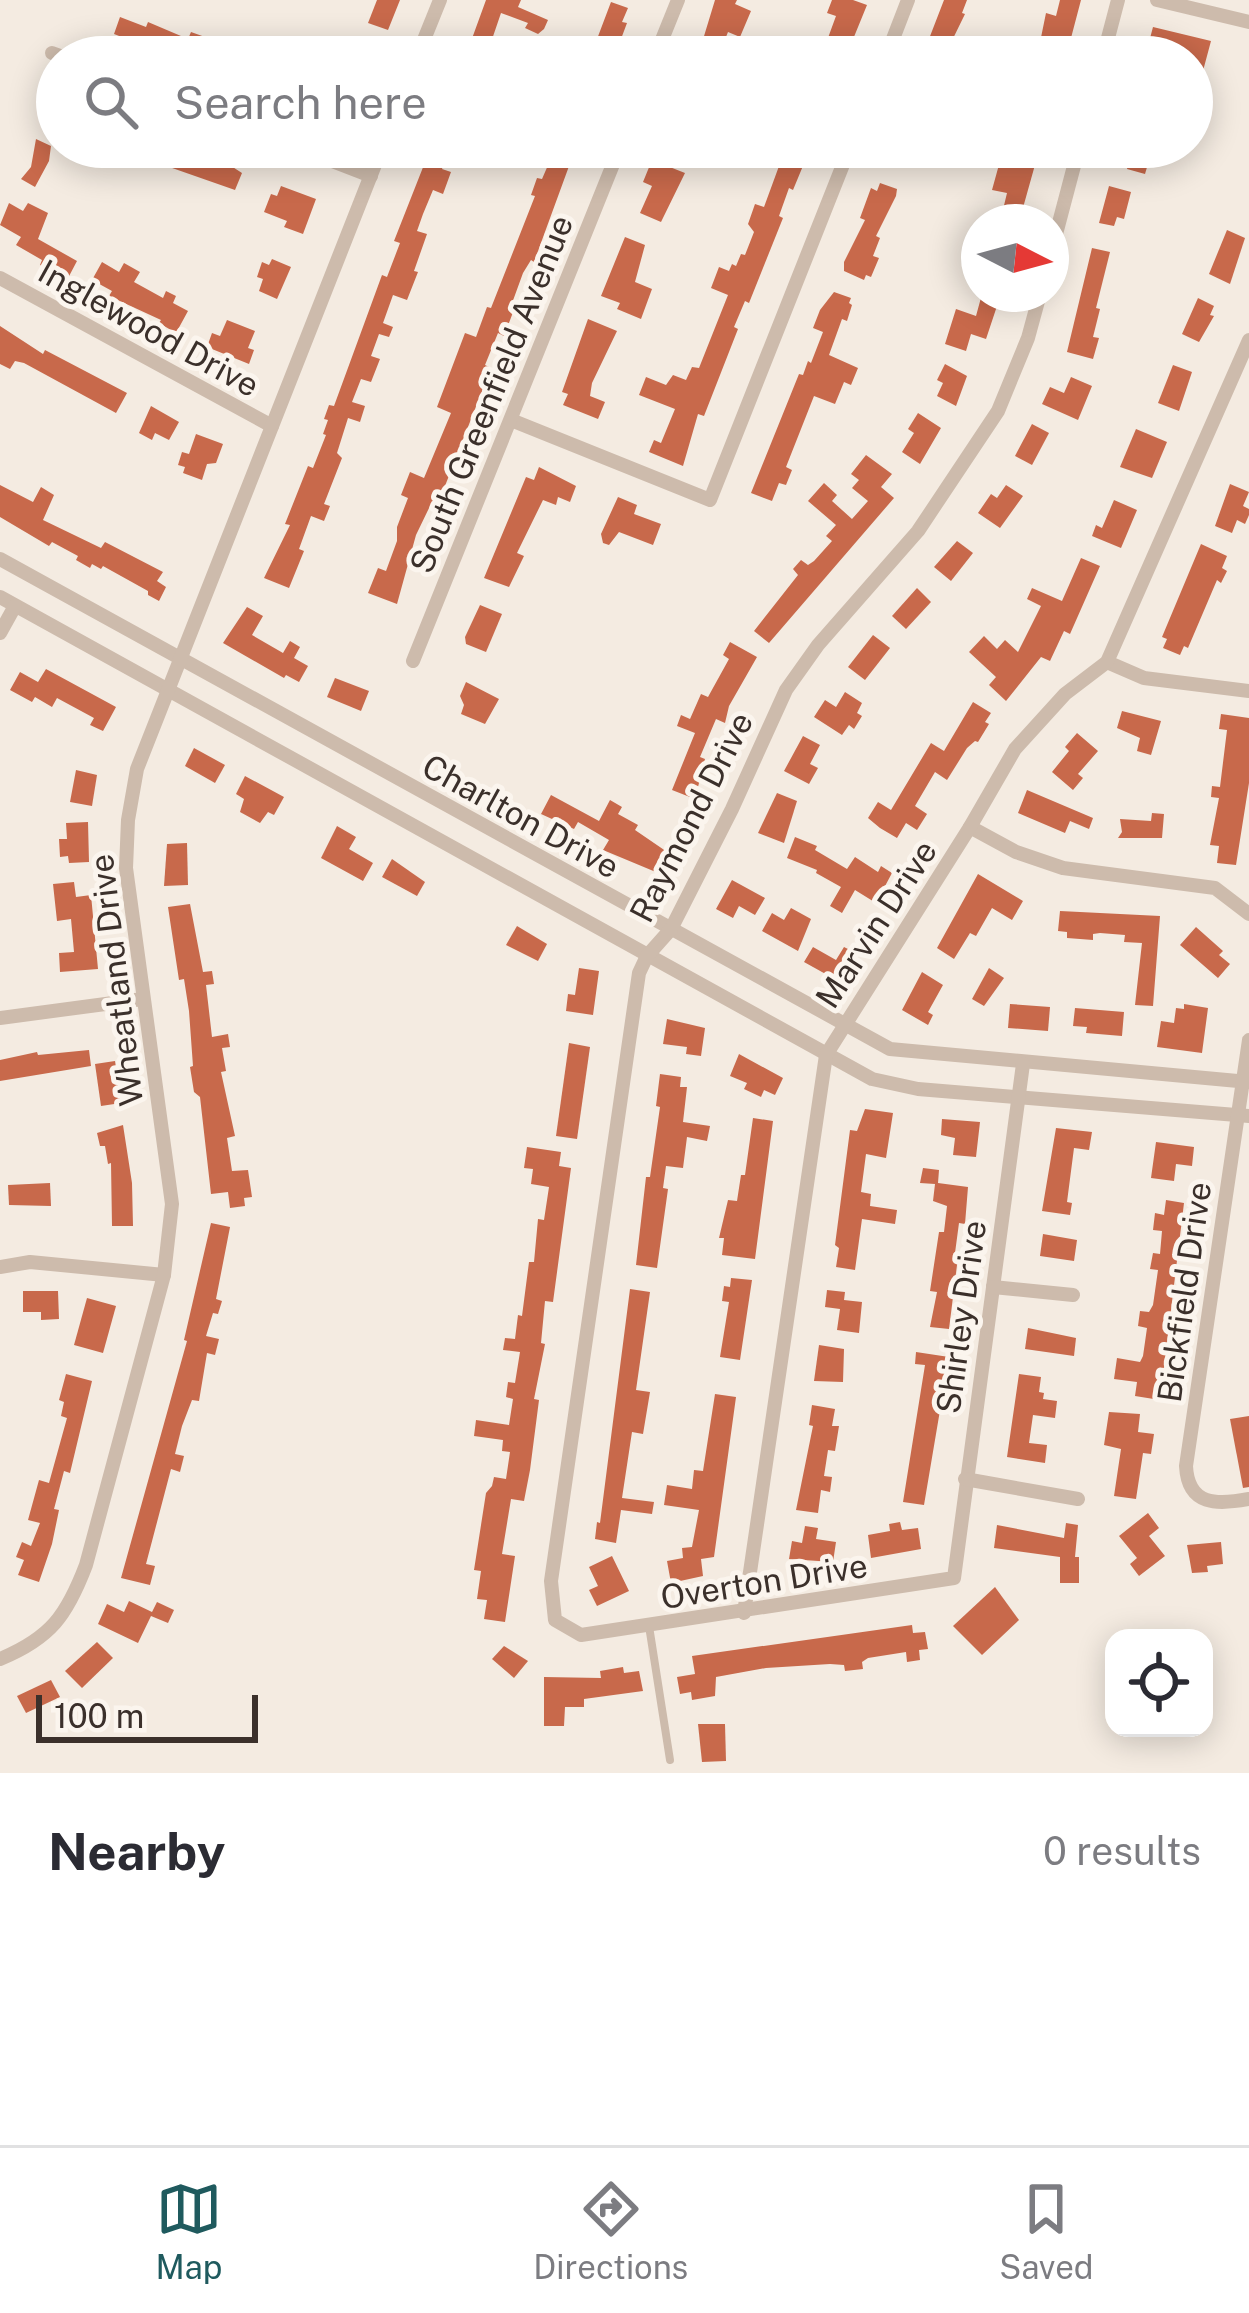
<!DOCTYPE html>
<html lang="en">
<head>
<meta charset="utf-8">
<style>
	body { margin:0; font-family:"Public Sans",sans-serif; background:#f2f2f3; color:#2b2b33 }
	.controls { position:absolute; right:36px; bottom:36px; display:grid; overflow:hidden; border-radius:24px; box-shadow:0 6px 30px #0003 }
	.controls button { width:108px; height:108px; display:grid; place-items:center; padding:0; border:0; border-bottom:3px solid #e1e1e2; background:#fff; color:#2b2b33; font:60px sans-serif }
	.compass { position:absolute; left:961px; top:204px; width:108px; height:108px; border-radius:50%; background:#fff; box-shadow:0 6px 30px #0003; rotate:96deg }
	.scale { position:absolute; left:36px; bottom:30px; width:222px; box-sizing:border-box; padding-left:12px; border:6px solid #3b302b; border-top:0; font-size:33px; line-height:42px; white-space:nowrap; color:#3b302b; -webkit-text-stroke:9px #fbf5ee; paint-order:stroke }
	.list { margin:0; padding:0; list-style:none }
	h2 { display:flex; justify-content:space-between; align-items:center; height:156px; margin:0; padding:0 48px; font-size:51px }
	h2 small { font-size:39px; font-weight:400; color:#7c7c81 }
	.icon { flex:none; width:66px; height:66px; fill:none; stroke:currentColor; stroke-width:2; stroke-linecap:round; stroke-linejoin:round }
	.map { position:relative; flex:none; width:1249px; height:1773px; overflow:hidden }
	.search { position:absolute; background:#fff; box-shadow:0 6px 30px #0003; left:36px; right:36px; top:36px; height:132px; display:flex; align-items:center; gap:30px; box-sizing:border-box; padding:0 42px; border-radius:66px; color:#7c7c81; font-size:45px }
	.sheet { height:372px; background:#fff }
	nav { display:flex; justify-content:space-around; align-items:center; box-sizing:border-box; height:168px; border-top:3px solid #e1e1e2; background:#fff; font-size:33px; color:#7c7c81 }
	nav a { display:grid; justify-items:center; gap:6px }
	nav .on { color:#1f5a5e }
	.map>svg:first-child { display:block }
	.building { fill:#c8694b }
	.lines { fill:none; stroke-linecap:round; stroke-linejoin:round }
	.lane { stroke:#cdbbac; stroke-width:8 }
	.street { stroke:#cdbbac; stroke-width:14 }
	.labels { text-anchor:middle; dominant-baseline:central; stroke-width:10; stroke-linejoin:round; paint-order:stroke }
	.street-label { font-size:33px; fill:#3b302b; stroke:#fbf5ee }
</style>
</head>
<body>
<div class="map">
<svg width="1249" height="1773" viewBox="0 0 1249 1773">
	<rect width="100%" height="100%" fill="#f4ebe1"/>
	<g class="building">
		<polygon points="377,0 400,0 388,30 368,23"/>
		<polygon points="486,0 521,0 518,7 548,20 544,29 538,34 525,28 528,23 501,13 486,57 466,55"/>
		<polygon points="715,0 737,0 735,4 751,11 740,37 728,32 720,52 728,57 692,57 697,44 701,46"/>
		<polygon points="832,0 853,0 867,5 847,54 821,57 836,16 827,13"/>
		<polygon points="944,0 967,0 962,13 965,14 944,57 922,57"/>
		<polygon points="1060,0 1081,0 1066,57 1037,57 1046,13 1056,16"/>
		<polygon points="611,2 628,8 622,22 627,23 615,55 594,47"/>
		<polygon points="120,17 146,27 148,22 188,39 191,32 205,37 202,57 174,57 176,53 152,44 150,48 114,34"/>
		<polygon points="1153,27 1211,41 1196,97 1192,97 1192,57 1145,57"/>
		<polygon points="36,139 51,146 49,161 35,187 21,179 31,167"/>
		<polygon points="161,147 177,147 176,150 211,164 213,158 228,164 242,173 235,190 155,162"/>
		<polygon points="431,147 451,147 442,169 451,172 443,194 433,190 423,214 417,231 427,234 414,271 418,272 407,300 393,295 383,323 393,327 389,337 379,334 371,356 380,359 371,382 361,379 352,402 365,406 360,422 348,418 337,453 342,458 324,504 330,506 324,521 311,516 299,549 304,551 289,588 264,578 290,525 285,524 308,466 313,468 326,435 323,434 328,420 324,419 329,405 334,406 382,275 387,277 400,243 394,241"/>
		<polygon points="531,147 576,147 534,262 531,260 523,273 511,306 515,307 504,336 498,333 485,365 491,368 436,509 430,506 416,535 397,604 368,593 378,568 386,571 397,541 397,527 408,498 401,495 410,472 424,478 451,413 437,407 465,333 476,337 487,307 491,308 535,196 531,195 537,178 542,179 552,156"/>
		<polygon points="786,147 806,147 801,159 805,161 793,190 789,188 779,216 783,218 749,303 745,301 734,327 738,329 704,416 698,414 683,466 649,452 654,440 661,443 675,409 639,395 646,377 666,385 673,375 686,380 692,367 699,368 728,295 711,288 719,267 729,271 732,264 736,266 741,254 745,255 754,232 748,224 755,204 764,207"/>
		<polygon points="963,147 1040,147 1019,222 1000,222 1007,193 992,190 1000,161 962,151"/>
		<polygon points="1133,147 1153,147 1145,174 1127,169"/>
		<polygon points="652,160 685,173 661,222 640,213 652,186 643,182"/>
		<polygon points="880,183 897,189 896,196 876,236 880,238 873,256 879,258 871,277 866,275 864,280 844,271 844,262 865,220 860,218 871,188 877,191"/>
		<polygon points="281,186 316,199 303,234 284,227 287,221 264,212 271,194 277,196"/>
		<polygon points="1109,186 1131,192 1124,219 1117,217 1114,226 1099,223"/>
		<polygon points="9,203 23,211 28,203 48,213 38,239 77,261 67,280 40,265 42,260 16,245 21,237 0,225"/>
		<polygon points="1227,230 1245,238 1230,284 1209,274"/>
		<polygon points="625,237 645,245 635,282 652,289 641,319 617,309 620,303 601,296"/>
		<polygon points="1092,248 1110,252 1096,308 1100,309 1093,337 1099,338 1093,359 1067,352"/>
		<polygon points="272,259 291,267 277,299 259,291 263,279 257,277 262,262 269,265"/>
		<polygon points="102,262 119,272 124,263 140,272 134,282 163,298 166,291 176,296 173,303 188,311 176,333 159,323 161,320 109,296 112,291 92,280"/>
		<polygon points="834,292 851,298 849,303 852,305 847,321 842,319 829,355 858,368 851,385 844,382 835,404 814,396 786,467 792,470 786,485 779,483 772,501 751,493 799,374 803,375 808,361 811,363 823,332 813,328 820,310"/>
		<polygon points="982,294 1001,294 986,339 971,334 966,351 945,344 956,309 976,316"/>
		<polygon points="1198,298 1214,306 1210,315 1214,316 1199,342 1182,334"/>
		<polygon points="588,319 617,331 592,383 590,396 605,402 598,419 563,405 568,394 562,392"/>
		<polygon points="227,320 255,331 248,348 254,350 249,364 207,347 212,333 220,336"/>
		<polygon points="0,326 43,354 45,350 127,393 116,413 24,363 15,361 10,369 0,364"/>
		<polygon points="945,364 967,376 956,406 937,396 943,383 937,380"/>
		<polygon points="1173,365 1192,372 1179,411 1158,403"/>
		<polygon points="1071,377 1092,386 1078,420 1042,404 1050,387 1064,393"/>
		<polygon points="151,406 179,422 169,440 155,433 152,440 139,433"/>
		<polygon points="918,413 941,428 920,464 902,452 914,433 908,429"/>
		<polygon points="1032,424 1049,433 1032,465 1015,456"/>
		<polygon points="1136,429 1167,442 1152,478 1120,467"/>
		<polygon points="196,434 223,444 216,463 207,464 202,480 183,473 185,467 178,465 182,452 189,454"/>
		<polygon points="866,455 892,474 881,487 894,498 769,643 754,631 798,575 793,569 801,560 808,565 814,561 832,541 826,536 836,525 808,501 824,483 837,495 832,501 852,519 868,501 852,488 859,480 851,474"/>
		<polygon points="539,467 576,486 570,502 558,497 556,505 543,500 517,553 524,556 509,587 484,578 526,477 534,480"/>
		<polygon points="1230,484 1249,492 1243,506 1249,509 1249,515 1245,524 1237,520 1232,533 1215,526"/>
		<polygon points="0,485 33,502 41,487 54,495 43,520 101,548 105,542 163,572 157,581 166,587 159,601 148,595 148,591 103,566 101,569 92,564 90,568 76,560 78,556 52,542 49,546 0,517"/>
		<polygon points="1006,485 1023,496 1000,528 978,513 991,494 997,498"/>
		<polygon points="618,497 637,505 634,514 661,524 653,545 619,532 609,545 603,543 601,534"/>
		<polygon points="1114,500 1137,510 1121,548 1092,536 1096,525 1102,528"/>
		<polygon points="957,541 973,553 951,581 934,567"/>
		<polygon points="1201,544 1227,556 1222,568 1227,571 1221,583 1217,580 1188,648 1184,646 1180,655 1163,648 1167,639 1162,637"/>
		<polygon points="1081,558 1100,566 1070,634 1064,631 1050,661 1041,657 1006,701 989,685 996,677 969,652 984,636 997,649 1005,640 1018,652 1041,606 1027,599 1032,588 1062,601"/>
		<polygon points="917,588 931,602 906,629 892,616"/>
		<polygon points="480,605 502,614 486,652 466,644 465,637"/>
		<polygon points="247,607 263,616 252,635 283,653 290,641 300,647 294,658 308,666 299,682 286,675 284,678 223,643"/>
		<polygon points="873,635 890,648 865,680 848,667"/>
		<polygon points="730,642 757,657 729,706 725,723 716,719 700,757 705,759 695,799 672,790 695,733 677,726 681,715 690,719 701,694 708,697 729,659 723,655"/>
		<polygon points="46,669 116,707 103,731 90,725 94,718 57,698 52,707 35,697 32,702 10,690 20,672 38,682"/>
		<polygon points="335,678 369,691 361,711 327,697"/>
		<polygon points="466,682 499,699 485,724 461,714 464,705 460,696"/>
		<polygon points="845,692 862,703 857,713 862,716 854,729 849,725 842,735 814,717 825,700 836,707"/>
		<polygon points="973,702 991,713 985,722 989,724 978,742 975,741 967,748 947,780 935,772 915,806 927,814 917,830 906,823 897,838 880,828 868,818 878,802 891,810 931,743 944,751"/>
		<polygon points="1122,711 1161,721 1151,755 1137,751 1140,738 1117,728"/>
		<polygon points="1221,714 1249,718 1249,783 1236,865 1217,863 1219,846 1210,845 1219,798 1211,797 1212,786 1220,787 1227,730 1219,729"/>
		<polygon points="1077,733 1098,751 1078,774 1083,778 1073,790 1052,772 1069,751 1065,747"/>
		<polygon points="803,736 820,745 810,764 818,768 809,784 784,771"/>
		<polygon points="194,748 225,765 215,783 185,766"/>
		<polygon points="76,770 97,775 92,806 70,802"/>
		<polygon points="245,776 284,797 274,815 268,812 260,823 240,812 244,799 236,794"/>
		<polygon points="1027,790 1093,818 1089,829 1070,821 1065,833 1018,813"/>
		<polygon points="777,793 797,801 784,843 758,833"/>
		<polygon points="551,795 599,821 610,800 622,807 618,814 638,825 635,830 673,856 663,875 603,850 609,840 578,822 574,829 541,814"/>
		<polygon points="1152,813 1164,814 1162,838 1118,838 1122,832 1120,819 1151,821"/>
		<polygon points="88,822 89,862 69,863 68,856 60,857 59,839 67,839 66,823"/>
		<polygon points="337,826 356,837 349,849 373,863 363,881 321,858"/>
		<polygon points="795,837 817,846 815,850 847,869 855,857 878,872 881,866 892,873 876,903 855,890 842,913 830,906 841,887 816,873 817,870 787,858"/>
		<polygon points="187,843 188,885 164,886 167,844"/>
		<polygon points="392,859 425,882 417,896 382,877"/>
		<polygon points="978,874 1023,901 1012,920 992,908 976,936 970,933 954,959 937,948"/>
		<polygon points="732,880 765,898 755,915 739,906 733,918 716,909"/>
		<polygon points="74,882 76,897 91,895 98,969 60,972 59,953 74,952 71,919 57,921 53,884"/>
		<polygon points="190,904 203,972 212,971 214,984 206,985 212,1037 228,1034 230,1047 222,1048 226,1071 221,1072 235,1136 227,1138 232,1171 248,1170 252,1197 244,1198 245,1206 230,1208 228,1192 211,1194 200,1097 194,1092 190,1067 193,1066 189,1011 184,979 179,980 168,907"/>
		<polygon points="791,908 811,919 798,951 762,931 772,913 784,920"/>
		<polygon points="1060,911 1160,916 1153,1006 1135,1005 1142,943 1124,942 1125,935 1100,933 1093,934 1093,940 1067,938 1067,932 1058,931"/>
		<polygon points="517,926 547,944 538,961 506,945"/>
		<polygon points="1196,927 1223,951 1219,955 1230,964 1218,978 1180,945"/>
		<polygon points="813,947 836,960 844,947 856,953 840,982 804,962"/>
		<polygon points="579,968 599,971 593,1015 566,1011 568,994 575,995"/>
		<polygon points="989,968 1004,978 984,1006 972,999"/>
		<polygon points="922,972 943,985 928,1012 933,1015 928,1025 902,1010"/>
		<polygon points="1010,1004 1050,1007 1048,1031 1008,1028"/>
		<polygon points="1184,1004 1208,1008 1202,1053 1157,1047 1161,1021 1174,1023 1176,1008 1184,1009"/>
		<polygon points="1075,1008 1124,1012 1122,1036 1086,1033 1087,1027 1073,1026"/>
		<polygon points="667,1019 705,1028 701,1056 686,1054 687,1047 663,1044"/>
		<polygon points="569,1043 590,1047 577,1139 556,1136"/>
		<polygon points="89,1050 91,1066 0,1081 0,1060 37,1052 38,1055"/>
		<polygon points="739,1054 783,1078 775,1095 764,1090 761,1097 744,1089 747,1083 730,1076"/>
		<polygon points="115,1061 121,1103 101,1106 95,1064"/>
		<polygon points="660,1074 681,1077 680,1087 687,1087 683,1122 710,1126 707,1141 687,1137 683,1168 666,1166 663,1188 668,1189 657,1268 636,1265 646,1177 650,1177 660,1107 656,1106"/>
		<polygon points="865,1109 893,1113 886,1158 866,1154 861,1192 871,1194 870,1206 897,1210 895,1224 862,1219 855,1270 836,1267 839,1248 835,1245 850,1130 857,1131"/>
		<polygon points="753,1118 773,1121 755,1259 722,1255 724,1238 719,1238 728,1200 737,1201 741,1175 745,1175"/>
		<polygon points="942,1119 980,1122 976,1157 953,1155 955,1138 941,1135"/>
		<polygon points="123,1125 132,1183 133,1226 112,1226 111,1163 108,1164 105,1146 100,1146 97,1133"/>
		<polygon points="1056,1128 1092,1132 1089,1150 1074,1148 1067,1202 1072,1203 1070,1215 1042,1211"/>
		<polygon points="1156,1142 1194,1147 1192,1166 1176,1164 1174,1181 1151,1178"/>
		<polygon points="527,1147 561,1152 559,1166 571,1168 553,1302 545,1301 541,1343 545,1344 534,1399 539,1400 530,1470 524,1501 511,1499 502,1554 515,1556 505,1622 484,1619 487,1600 477,1599 481,1571 474,1570 486,1493 492,1486 494,1477 506,1479 510,1452 502,1451 503,1440 474,1436 476,1420 509,1425 513,1399 506,1397 508,1382 515,1383 520,1352 503,1350 505,1338 515,1339 518,1315 522,1316 529,1262 534,1262 538,1219 544,1220 549,1187 531,1184 533,1169 524,1168"/>
		<polygon points="923,1168 939,1170 938,1183 968,1187 965,1224 959,1223 955,1253 958,1257 949,1329 930,1327 937,1292 930,1291 939,1232 944,1232 947,1206 933,1201 935,1184 920,1183"/>
		<polygon points="50,1183 51,1206 9,1205 8,1185"/>
		<polygon points="1166,1200 1184,1203 1160,1400 1135,1396 1137,1382 1114,1379 1117,1358 1140,1362 1143,1356 1147,1328 1138,1326 1140,1311 1149,1312 1153,1305 1158,1270 1150,1269 1153,1253 1160,1254 1162,1231 1153,1230 1155,1213 1164,1215"/>
		<polygon points="211,1223 230,1227 216,1299 222,1301 218,1314 213,1313 206,1336 219,1339 215,1355 207,1353 199,1401 192,1400 182,1426 175,1454 184,1456 180,1472 171,1469 146,1564 155,1566 150,1585 121,1578 187,1341 184,1340"/>
		<polygon points="1043,1234 1077,1240 1074,1261 1040,1256"/>
		<polygon points="731,1278 752,1280 740,1360 720,1357 729,1302 722,1301 724,1286 730,1287"/>
		<polygon points="630,1289 650,1292 636,1390 650,1392 643,1434 632,1432 622,1498 654,1502 652,1514 621,1510 616,1543 595,1539 597,1522 600,1523"/>
		<polygon points="827,1290 845,1292 844,1300 862,1302 859,1333 837,1330 840,1309 825,1307"/>
		<polygon points="23,1291 58,1291 59,1319 41,1320 41,1312 23,1312"/>
		<polygon points="87,1298 116,1306 103,1353 74,1345"/>
		<polygon points="1028,1328 1076,1338 1074,1356 1025,1349"/>
		<polygon points="819,1345 844,1349 843,1382 814,1381"/>
		<polygon points="916,1352 949,1357 924,1505 903,1502 925,1365 915,1364"/>
		<polygon points="66,1374 92,1381 70,1473 64,1471 54,1509 59,1510 52,1544 39,1582 18,1575 24,1560 16,1557 22,1542 31,1546 40,1523 28,1520 39,1480 49,1483 67,1418 61,1416 64,1402 59,1400"/>
		<polygon points="1019,1374 1041,1377 1039,1392 1044,1393 1043,1399 1057,1401 1055,1418 1033,1415 1029,1443 1047,1445 1045,1463 1007,1457"/>
		<polygon points="715,1394 736,1397 714,1557 701,1559 703,1576 671,1583 667,1561 683,1558 682,1548 692,1547 699,1510 664,1505 667,1485 692,1489 694,1470 703,1471"/>
		<polygon points="812,1405 835,1409 832,1426 839,1426 835,1451 828,1450 824,1476 832,1477 830,1492 821,1490 818,1513 796,1510 813,1426 809,1425"/>
		<polygon points="1109,1412 1140,1414 1138,1432 1154,1434 1151,1454 1143,1453 1136,1499 1114,1496 1121,1449 1104,1445"/>
		<polygon points="1249,1416 1249,1487 1243,1488 1230,1419"/>
		<polygon points="1148,1513 1159,1528 1149,1536 1165,1556 1139,1576 1130,1564 1137,1558 1119,1536"/>
		<polygon points="900,1522 902,1530 918,1528 921,1549 871,1558 868,1535 890,1531 889,1524"/>
		<polygon points="1066,1523 1078,1525 1075,1557 1079,1557 1079,1583 1060,1583 1060,1557 994,1548 997,1525 1064,1538"/>
		<polygon points="805,1526 818,1528 816,1539 836,1542 833,1562 789,1559 792,1541 802,1543"/>
		<polygon points="1221,1542 1223,1564 1207,1566 1208,1572 1192,1573 1187,1545"/>
		<polygon points="612,1556 629,1591 597,1606 589,1590 598,1586 589,1567"/>
		<polygon points="995,1587 1019,1620 982,1655 953,1626"/>
		<polygon points="129,1601 152,1612 157,1602 174,1610 168,1623 151,1616 138,1643 98,1624 107,1604 124,1612"/>
		<polygon points="912,1625 913,1633 925,1632 928,1649 919,1650 920,1660 907,1662 906,1652 868,1658 862,1662 863,1669 845,1671 844,1665 830,1664 766,1668 716,1677 715,1696 692,1700 691,1692 680,1694 677,1677 695,1674 692,1656"/>
		<polygon points="97,1642 113,1658 82,1688 65,1671"/>
		<polygon points="504,1646 528,1661 514,1678 492,1659"/>
		<polygon points="623,1667 624,1673 639,1671 643,1691 584,1699 584,1707 565,1707 564,1726 544,1726 544,1677 601,1678 600,1671"/>
		<polygon points="51,1680 60,1697 26,1713 17,1696"/>
		<polygon points="698,1724 725,1724 726,1761 702,1762"/>
	</g>
	<g class="lines">
		<polyline class="lane" points="649,1626 670,1760"/>
		<g class="street">
			<polyline points="1157,0 1249,22"/>
			<polyline points="52,53 63,57"/>
			<polyline points="417,57 440,0"/>
			<polyline points="655,57 678,0"/>
			<polyline points="886,57 908,0"/>
			<polyline points="1103,57 1118,0"/>
			<polyline points="296,147 371,176"/>
			<polyline points="1051,253 1079,147"/>
			<polyline points="0,278 272,426"/>
			<polyline points="511,420 710,500 850,147"/>
			<polyline points="0,559 890,1049 1249,1082"/>
			<polyline points="0,597 872,1079 918,1089 1249,1116"/>
			<polyline points="0,633 15,606"/>
			<polyline points="413,661 620,147"/>
			<polyline points="1107,662 1144,678 1249,691"/>
			<polyline points="970,827 1016,852 1063,868 1215,888 1249,914"/>
			<polyline points="0,1018 143,999"/>
			<path d="M1249 1040 1186 1466C1188 1506 1217 1505 1249 1499"/>
			<polyline points="1023,1064 954,1578 581,1635 555,1620 551,1581 639,973 647,956 671,929 732,809 786,690 818,645 918,531 998,411 1028,338 1040,294"/>
			<polyline points="0,1267 30,1262 164,1275"/>
			<polyline points="993,1287 1073,1295"/>
			<polyline points="965,1479 1078,1499"/>
			<polyline points="744,1613 826,1055 970,827 1015,749 1065,694 1107,662 1249,340"/>
			<path d="M0 1659C51 1638 67 1615 86 1565L164 1275 172 1204 126 868 128 820 137 769 382 147"/>
		</g>
	</g>
	<g class="labels">
		<g class="street-label">
			<text transform="translate(149 328) rotate(29)">Inglewood Drive</text>
			<text transform="translate(491 394) rotate(-68)">South Greenfield Avenue</text>
			<text transform="translate(521 816) rotate(29)">Charlton Drive</text>
			<text transform="translate(691 817) rotate(-63)">Raymond Drive</text>
			<text transform="translate(876 924) rotate(-57)">Marvin Drive</text>
			<text transform="translate(116 980) rotate(-97)">Wheatland Drive</text>
			<text transform="translate(1184 1292) rotate(-82)">Bickfield Drive</text>
			<text transform="translate(961 1317) rotate(-82)">Shirley Drive</text>
			<text transform="translate(764 1581) rotate(-9)">Overton Drive</text>
		</g>
	</g>
</svg>
<div class="controls">
<button><svg class="icon" aria-label="locate" viewBox="0 0 24 24"><circle cx="12" cy="12" r="6"/><path d="M12 2v4M12 18v4M2 12h4M18 12h4"/></svg></button>
</div>
<svg class="compass" viewBox="-18 -18 36 36"><path d="M0-13l5 13h-10z" fill="#e53935"/><path d="M0 13l5-13h-10z" fill="#7c7c81"/></svg>
<div class="scale">100 m</div>
<div class="search"><svg class="icon" aria-label="search" viewBox="0 0 24 24"><circle cx="10" cy="10" r="6"/><path d="M15 15l6 6"/></svg>Search here</div>
</div>
<section class="sheet">
<h2>Nearby<small>0 results</small></h2>
<ul class="list">
</ul>
</section>
<nav>
<a class="on"><svg class="icon" aria-label="map" viewBox="0 0 24 24"><path d="M3 6l6-2 6 2 6-2v14l-6 2-6-2-6 2zM9 4v14M15 6v14"/></svg>Map</a>
<a><svg class="icon" aria-label="directions" viewBox="0 0 24 24"><path d="M12 3l9 9-9 9-9-9zM9 14v-3h6M13 9l2 2-2 2"/></svg>Directions</a>
<a><svg class="icon" aria-label="saved" viewBox="0 0 24 24"><path d="M7 4h10v16l-5-4-5 4z"/></svg>Saved</a>
</nav>
</body>
</html>
